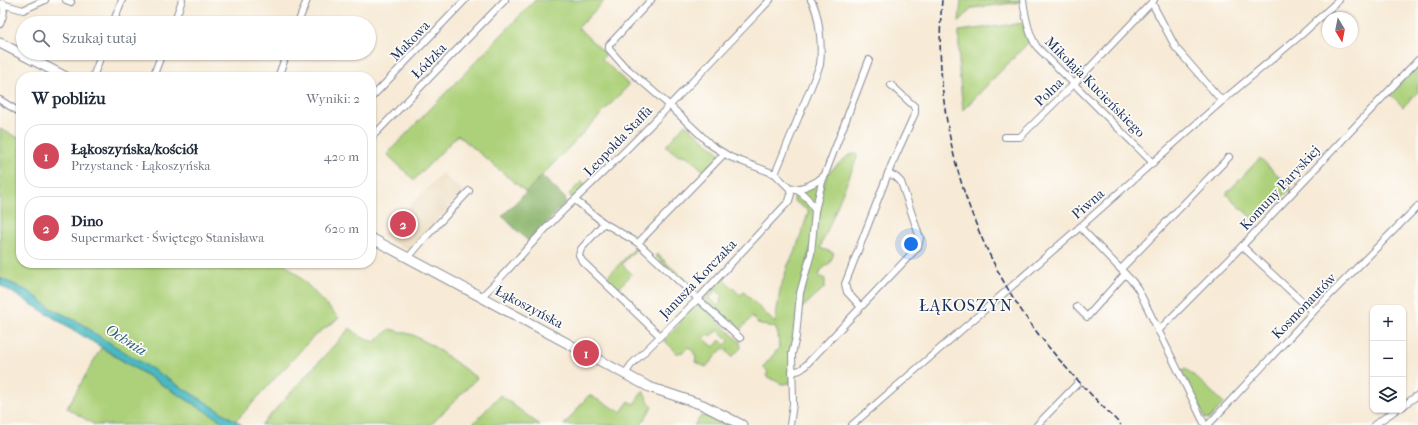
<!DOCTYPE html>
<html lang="pl">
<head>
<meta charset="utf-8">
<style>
	body { margin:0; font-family:"IM FELL French Canon",serif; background:#f6f6f7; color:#1f2937 }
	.controls { position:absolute; right:12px; bottom:12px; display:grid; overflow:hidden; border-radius:8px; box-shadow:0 1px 3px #0004 }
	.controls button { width:36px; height:36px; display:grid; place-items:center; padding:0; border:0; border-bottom:1px solid #e0e1e3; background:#fff; color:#1f2937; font:20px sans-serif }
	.compass { position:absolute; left:1322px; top:12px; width:36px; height:36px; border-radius:50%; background:#fff; box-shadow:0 1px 3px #0004; rotate:170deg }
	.you { position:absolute; left:911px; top:244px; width:14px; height:14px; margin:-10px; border:3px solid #fff; border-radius:50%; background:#1a73e8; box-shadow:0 0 0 6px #1a73e833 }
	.badge { display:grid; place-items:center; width:26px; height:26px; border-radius:50%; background:#d1495b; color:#fff; font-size:13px; font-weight:700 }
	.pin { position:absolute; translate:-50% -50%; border:2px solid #fff; box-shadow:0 1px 4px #0006 }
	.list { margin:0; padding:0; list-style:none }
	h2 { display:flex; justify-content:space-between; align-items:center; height:52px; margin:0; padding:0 16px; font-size:17px }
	h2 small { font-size:13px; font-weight:400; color:#747a83 }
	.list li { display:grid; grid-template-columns:26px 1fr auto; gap:12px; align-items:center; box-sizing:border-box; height:64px; margin:0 8px 8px; padding:0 8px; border:1px solid #e0e1e3; border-radius:16px }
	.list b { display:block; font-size:15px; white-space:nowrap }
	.list p { margin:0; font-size:13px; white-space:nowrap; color:#747a83 }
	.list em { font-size:13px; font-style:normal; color:#747a83 }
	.icon { flex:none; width:22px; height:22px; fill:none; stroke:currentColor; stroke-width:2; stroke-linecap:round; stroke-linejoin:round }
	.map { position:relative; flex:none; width:1418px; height:425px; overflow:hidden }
	.search { position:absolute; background:#fff; box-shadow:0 1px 3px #0004; left:16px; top:16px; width:360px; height:44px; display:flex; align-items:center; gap:10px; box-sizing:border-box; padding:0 14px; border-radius:22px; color:#747a83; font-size:15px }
	.panel { position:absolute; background:#fff; box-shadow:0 1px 3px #0004; left:16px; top:72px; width:360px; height:196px; border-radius:16px }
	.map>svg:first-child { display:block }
	.built { fill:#ead8ba }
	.green { fill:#add17a; stroke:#64806c; fill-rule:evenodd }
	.forest { fill:#8ab36a; stroke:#527164 }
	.water { fill:#4ab9c0; stroke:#32748f }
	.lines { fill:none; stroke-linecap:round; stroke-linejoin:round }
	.street-casing { stroke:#898c9a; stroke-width:8 }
	.secondary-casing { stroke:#898c9a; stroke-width:11 }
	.street { stroke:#fff; stroke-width:6 }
	.secondary { stroke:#fff; stroke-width:9 }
	.rail { stroke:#1b2f5e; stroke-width:1.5; stroke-dasharray:6 3; stroke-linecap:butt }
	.labels { text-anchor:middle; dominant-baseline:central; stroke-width:3.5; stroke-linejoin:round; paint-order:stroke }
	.street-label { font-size:14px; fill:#1b2f5e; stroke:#fdfcf7 }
	.water-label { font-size:15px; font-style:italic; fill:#2b5f80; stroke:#fdfcf7 }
	.quarter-label { font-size:16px; letter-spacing:1px; fill:#1b2f5e; stroke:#fdfcf7 }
</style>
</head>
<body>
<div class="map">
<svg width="1418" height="425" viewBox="0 0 1418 425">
	<rect width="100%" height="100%" fill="#fdfcf7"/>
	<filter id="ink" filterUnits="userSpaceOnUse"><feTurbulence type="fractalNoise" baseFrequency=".025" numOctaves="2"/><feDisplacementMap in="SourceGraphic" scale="8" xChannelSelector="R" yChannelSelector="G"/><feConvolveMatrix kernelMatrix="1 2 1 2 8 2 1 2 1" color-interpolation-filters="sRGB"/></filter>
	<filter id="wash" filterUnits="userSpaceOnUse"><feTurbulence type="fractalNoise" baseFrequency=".012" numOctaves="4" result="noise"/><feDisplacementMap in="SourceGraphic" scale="16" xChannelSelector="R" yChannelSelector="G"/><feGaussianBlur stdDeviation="0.9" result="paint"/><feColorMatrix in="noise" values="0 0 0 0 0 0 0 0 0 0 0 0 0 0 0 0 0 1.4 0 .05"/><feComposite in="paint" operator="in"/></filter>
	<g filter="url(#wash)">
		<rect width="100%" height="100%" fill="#f7ead6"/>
		<polygon class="built" points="442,173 463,192 412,247 408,250 380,236"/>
		<g class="green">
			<polygon points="535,0 605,0 578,28 606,54 602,59 629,85 526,192 458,135 414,180 387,154"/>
			<polygon points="961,0 1020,0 1021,2 972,8 959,22"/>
			<polygon points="1024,23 1030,41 963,110 959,71 959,31"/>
			<polygon points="1418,65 1418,92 1403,107 1390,94"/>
			<polygon points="685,124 721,154 704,171 687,156 676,154 666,146"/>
			<polygon points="0,129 21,139 21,263 284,263 297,274 339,318 313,337 236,421 94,333 84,325 49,307 30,292 0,278"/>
			<polygon points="853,154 857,154 857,158 820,248 834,253 830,263 821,270 819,276 825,279 825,287 802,308 801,303 821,192 828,173 848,156"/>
			<polygon points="1260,158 1291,188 1257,223 1226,194"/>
			<path d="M822 180 812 240 800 292 791 383 782 384 766 376 768 372 763 367 779 348 778 334 775 327 760 325 752 317 737 333 703 300 723 278 740 295 744 292 775 323 780 290 788 265 796 249 809 211 794 201 795 191ZM716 290 723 296 719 300 721 302 718 306 709 298Z"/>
			<polygon points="581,182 584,183 586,187 573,198 571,197 569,194"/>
			<polygon points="636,247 637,248 622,264 632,274 617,290 605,279"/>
			<polygon points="657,254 695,289 693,291 655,256"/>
			<path d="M697 303 700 306 701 305 740 342 741 348 732 357 727 352 728 350 727 349 725 350 723 348 706 367 695 362 696 358 693 351 688 347 682 353 680 352 678 354 664 340 681 323 679 321ZM718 330 729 341 725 345 720 340 714 347 704 339 708 334 710 336Z"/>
			<polygon points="350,328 361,337 375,342 390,329 413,335 433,346 477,378 431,425 261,425"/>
			<polygon points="101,348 228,425 95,425 67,408"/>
			<polygon points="1185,369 1190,372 1224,403 1209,419 1205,418 1182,370"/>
			<polygon points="643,391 652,407 641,425 564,425 589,395 621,412 629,401 634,404"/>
			<polygon points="500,395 540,425 472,425"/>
			<polygon points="701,416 712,416 729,425 694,425"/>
		</g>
		<polygon class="forest" points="542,176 565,198 566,202 529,242 502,216"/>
		<polygon class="water" points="0,278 30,292 49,307 84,325 94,333 242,425 228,425 0,285"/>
	</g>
	<g filter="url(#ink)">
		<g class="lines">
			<g class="street-casing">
				<g id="street">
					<polyline points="66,0 71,2"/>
					<path d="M1023 0C1025 15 1028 34 1037 47L1153 163"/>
					<polyline points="1152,3 1176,48 1222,101"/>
					<polyline points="2,4 23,10 45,0"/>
					<polyline points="113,23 122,0"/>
					<polyline points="174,23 182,0"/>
					<polyline points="298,23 307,0"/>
					<path d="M0 24C3 16 6 11 2 3"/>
					<polyline points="93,77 102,53"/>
					<polyline points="153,77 162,53"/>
					<polyline points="278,77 287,53"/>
					<polyline points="371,98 465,0"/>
					<polyline points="0,100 21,113"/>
					<polyline points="1005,137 1020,137 1075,83 1154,0"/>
					<polyline points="371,138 505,0"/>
					<path d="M775 174 820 65C822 48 820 14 811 0"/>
					<path d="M790 189C802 189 815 184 825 175"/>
					<path d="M795 189C805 194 811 201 815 211"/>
					<polyline points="575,200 604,223 638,243 740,338"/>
					<polyline points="604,223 581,249 579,255 582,261 659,335"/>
					<polyline points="1080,227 1132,281 1138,289 1205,425"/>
					<polyline points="638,243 724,154"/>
					<polyline points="1242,246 1313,312"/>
					<polyline points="408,258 424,239 469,191"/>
					<polyline points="1121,269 1229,157"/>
					<path d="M481 297C512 268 538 234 569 205 639 140 704 69 770 0"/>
					<polyline points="860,306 847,292 845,284 891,166 915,113 915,107 891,85"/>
					<polyline points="1077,307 1087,317 1125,274"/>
					<polyline points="1158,331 1242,246 1418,60"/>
					<polyline points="792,372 800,370 803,368 918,247 920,238 901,182 896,177 888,173"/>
					<polyline points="625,374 631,365 698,299 789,201 791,194 790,189 775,174 730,157 711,145 669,105 623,65 609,49 609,45 651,0"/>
					<polyline points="1403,406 1418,395"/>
					<polyline points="790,425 793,404 792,354 796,337 800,293 811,254 815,211 822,182 869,60"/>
					<polyline points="852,425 1080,227 1222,101 1301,35 1339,0"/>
					<polyline points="1037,425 1077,384"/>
					<polyline points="1208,425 1313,312 1418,206"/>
					<polyline points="1374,425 1396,410"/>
				</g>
			</g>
			<g class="secondary-casing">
				<g id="secondary">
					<polyline points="0,43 66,77"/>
					<polyline points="371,238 649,387 703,405 742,425"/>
				</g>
			</g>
			<use href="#street" class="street"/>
			<use href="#secondary" class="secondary"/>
			<path class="rail" d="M942 0C932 114 964 230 1030 323 1057 360 1089 393 1121 425"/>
		</g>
	</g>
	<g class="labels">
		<g class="street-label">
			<text transform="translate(410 41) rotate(-46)">Makowa</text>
			<text transform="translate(429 61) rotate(-46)">Łódzka</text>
			<text transform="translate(1095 87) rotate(45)">Mikołaja Kucieńskiego</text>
			<text transform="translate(1049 92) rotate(-44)">Polna</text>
			<text transform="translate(618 141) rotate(-46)">Leopolda Staffa</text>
			<text transform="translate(1280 188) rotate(-47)">Komuny Paryskiej</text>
			<text transform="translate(1088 204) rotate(-41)">Piwna</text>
			<text transform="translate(698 279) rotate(-46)">Janusza Korczaka</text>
			<text transform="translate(1304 306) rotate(-46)">Kosmonautów</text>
			<text transform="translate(529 307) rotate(28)">Łąkoszyńska</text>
		</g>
		<g class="water-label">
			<text transform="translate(126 340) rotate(32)">Ochnia</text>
		</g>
		<g class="quarter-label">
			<text x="966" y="305">ŁĄKOSZYN</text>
		</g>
	</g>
</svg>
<div class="controls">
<button>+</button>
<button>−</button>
<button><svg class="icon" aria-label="layers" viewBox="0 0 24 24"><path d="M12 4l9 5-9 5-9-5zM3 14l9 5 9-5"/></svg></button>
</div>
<svg class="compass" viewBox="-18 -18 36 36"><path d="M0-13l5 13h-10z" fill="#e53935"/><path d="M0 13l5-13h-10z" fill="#747a83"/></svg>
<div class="you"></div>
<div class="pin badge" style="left:586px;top:353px">1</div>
<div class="pin badge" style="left:403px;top:224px">2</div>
<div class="search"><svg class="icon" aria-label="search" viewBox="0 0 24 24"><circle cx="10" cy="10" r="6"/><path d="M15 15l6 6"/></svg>Szukaj tutaj</div>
<section class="panel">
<h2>W pobliżu<small>Wyniki: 2</small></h2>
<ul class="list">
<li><span class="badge">1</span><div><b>Łąkoszyńska/kościół</b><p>Przystanek · Łąkoszyńska</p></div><em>420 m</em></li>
<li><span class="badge">2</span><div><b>Dino</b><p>Supermarket · Świętego Stanisława</p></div><em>620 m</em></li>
</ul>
</section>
</div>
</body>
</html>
